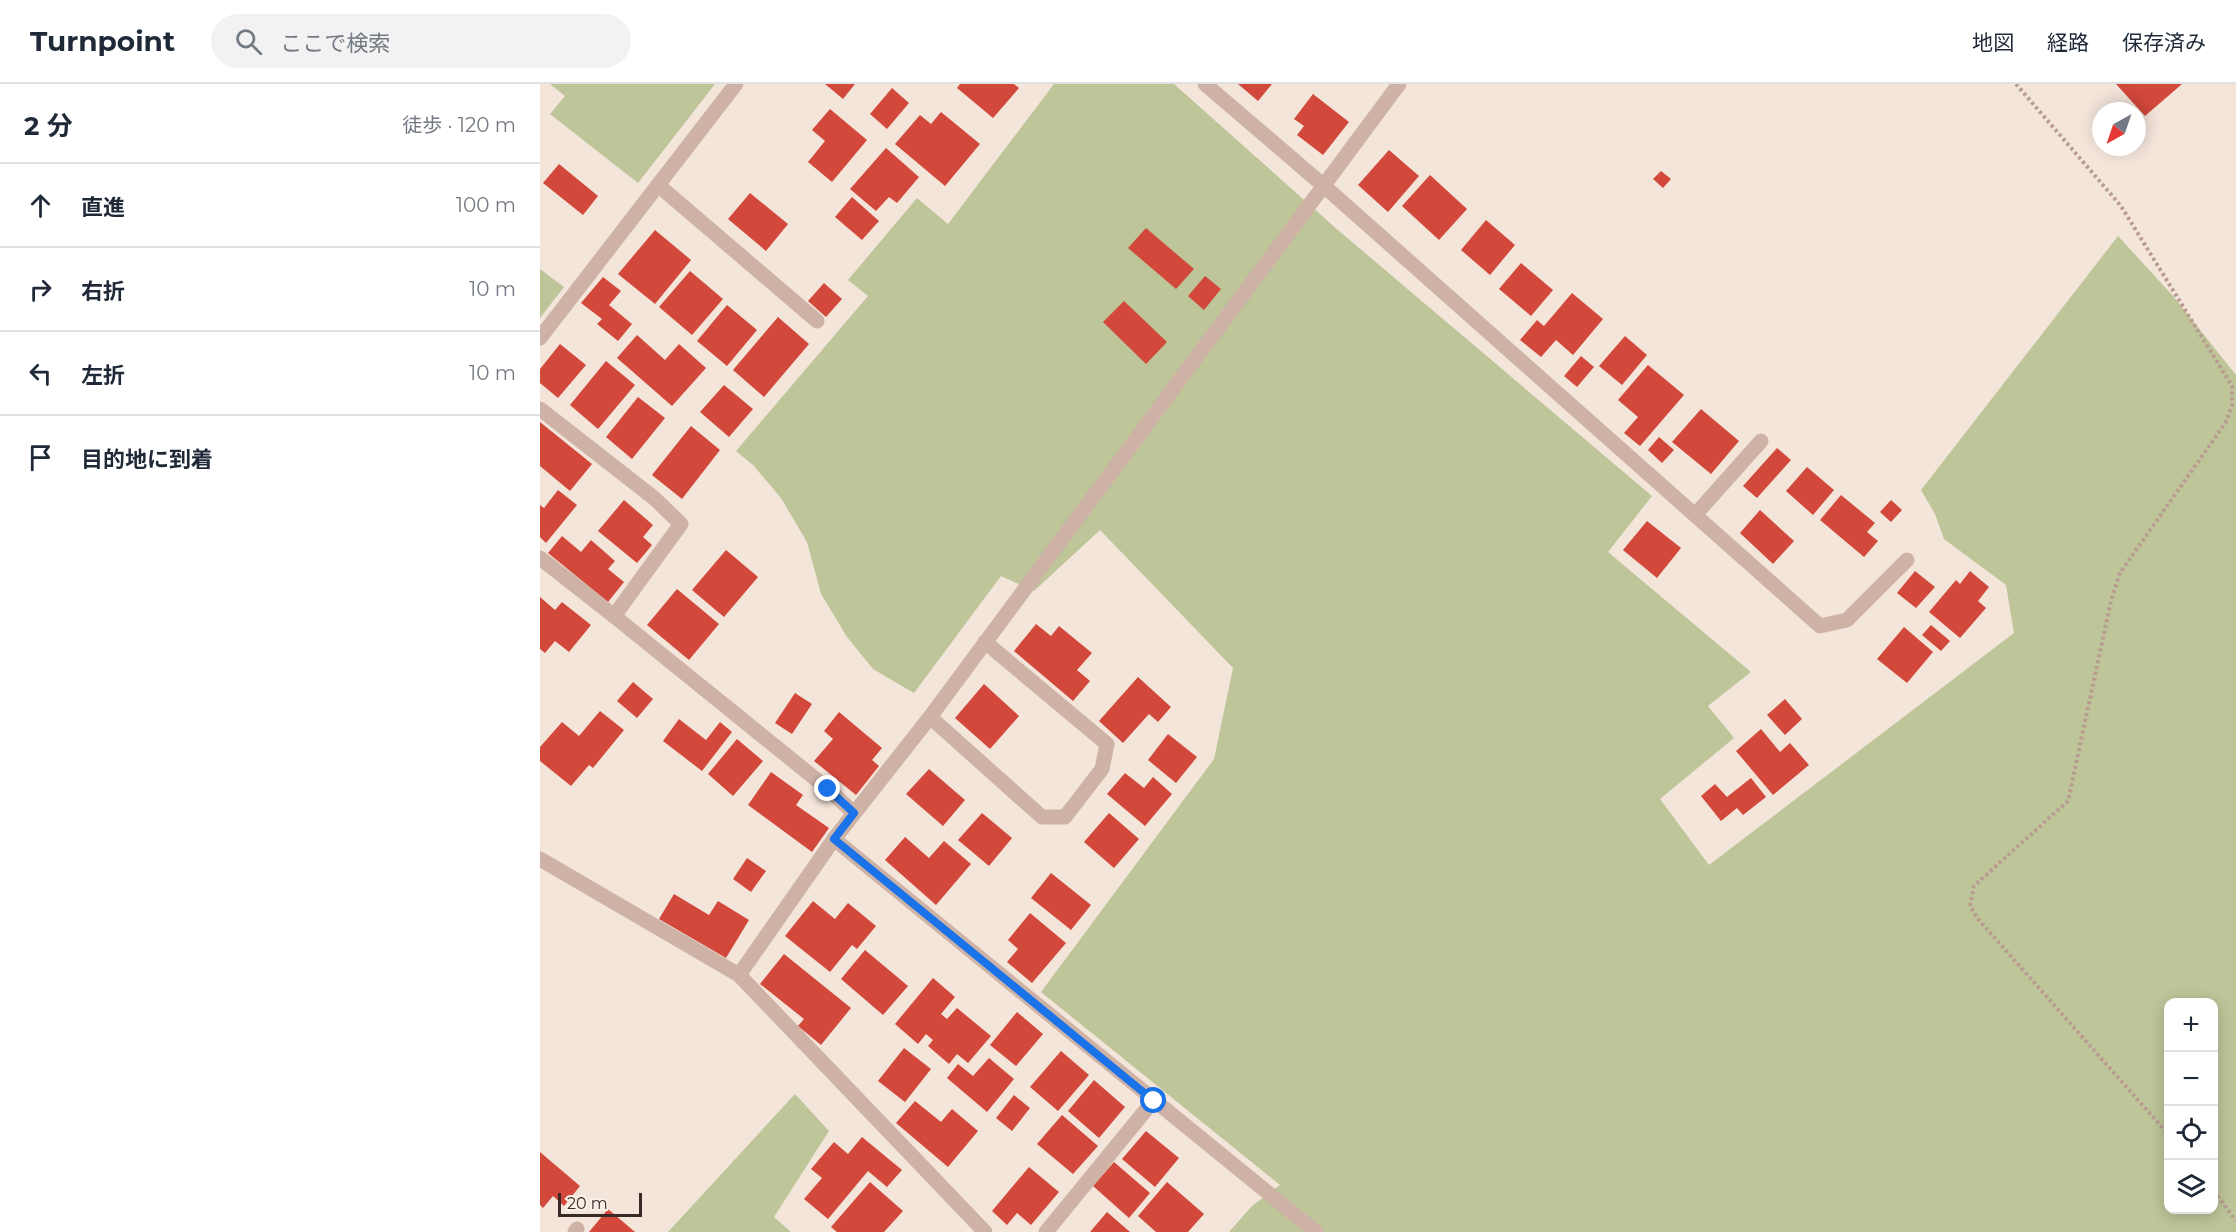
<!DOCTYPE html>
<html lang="ja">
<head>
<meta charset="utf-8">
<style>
	body { margin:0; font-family:Montserrat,"Noto Sans JP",sans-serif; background:#f2f2f3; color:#1f2937 }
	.controls { position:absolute; right:18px; bottom:18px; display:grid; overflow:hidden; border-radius:12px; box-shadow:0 3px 15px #0003 }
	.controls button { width:54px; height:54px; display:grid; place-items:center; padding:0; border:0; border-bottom:2px solid #e0e1e3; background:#fff; color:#1f2937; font:30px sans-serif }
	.compass { position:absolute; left:1552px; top:18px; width:54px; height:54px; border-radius:50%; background:#fff; box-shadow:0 3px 15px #0003; rotate:220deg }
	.scale { position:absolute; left:18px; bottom:15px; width:84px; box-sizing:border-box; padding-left:6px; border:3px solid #392a27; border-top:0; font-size:16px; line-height:21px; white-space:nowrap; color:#392a27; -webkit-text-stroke:4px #fbf0e8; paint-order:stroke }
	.stop { position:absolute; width:18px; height:18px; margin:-14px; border:4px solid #1a73e8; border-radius:50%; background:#fff }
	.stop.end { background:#1a73e8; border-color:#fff; box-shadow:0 2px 6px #0008 }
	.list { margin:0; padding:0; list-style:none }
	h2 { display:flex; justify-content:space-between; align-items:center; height:78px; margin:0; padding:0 24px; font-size:26px }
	h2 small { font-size:20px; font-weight:400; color:#747a83 }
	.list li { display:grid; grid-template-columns:39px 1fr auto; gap:18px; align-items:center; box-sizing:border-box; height:84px; padding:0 24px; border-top:2px solid #e0e1e3 }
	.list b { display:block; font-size:22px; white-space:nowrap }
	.list em { font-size:20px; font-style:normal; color:#747a83 }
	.icon { flex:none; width:33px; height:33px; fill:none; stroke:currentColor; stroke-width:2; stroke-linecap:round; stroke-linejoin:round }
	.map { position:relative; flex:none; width:1696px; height:1148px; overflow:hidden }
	header { display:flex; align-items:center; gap:36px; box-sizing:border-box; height:84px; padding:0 30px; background:#fff; border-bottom:2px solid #e0e1e3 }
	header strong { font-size:28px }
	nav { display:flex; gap:33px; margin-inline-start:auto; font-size:21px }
	.search { width:420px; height:54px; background:#f2f2f3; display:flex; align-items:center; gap:15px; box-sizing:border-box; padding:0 21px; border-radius:33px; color:#747a83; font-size:22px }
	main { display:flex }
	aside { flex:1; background:#fff }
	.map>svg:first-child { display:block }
	.green { fill:#bdc599; fill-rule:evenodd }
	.building { fill:#d2483b }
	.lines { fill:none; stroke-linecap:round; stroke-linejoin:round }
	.path { stroke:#ba9b90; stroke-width:4; stroke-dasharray:3 3; stroke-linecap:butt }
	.minor { stroke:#ceb2a6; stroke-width:15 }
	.route { stroke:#1a73e8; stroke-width:8 }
</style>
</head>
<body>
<header>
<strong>Turnpoint</strong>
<div class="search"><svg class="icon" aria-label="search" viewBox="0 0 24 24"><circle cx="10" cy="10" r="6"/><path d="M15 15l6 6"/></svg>ここで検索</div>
<nav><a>地図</a><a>経路</a><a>保存済み</a></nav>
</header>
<main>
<aside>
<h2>2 分<small>徒歩 · 120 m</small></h2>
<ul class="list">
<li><svg class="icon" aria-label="ahead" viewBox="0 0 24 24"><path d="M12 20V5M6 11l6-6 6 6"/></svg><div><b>直進</b></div><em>100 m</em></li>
<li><svg class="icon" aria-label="right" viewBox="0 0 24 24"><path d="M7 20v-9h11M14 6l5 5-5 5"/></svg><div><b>右折</b></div><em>10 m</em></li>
<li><svg class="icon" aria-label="left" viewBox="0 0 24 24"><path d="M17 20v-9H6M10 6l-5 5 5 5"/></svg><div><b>左折</b></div><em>10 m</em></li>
<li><svg class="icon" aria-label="arrive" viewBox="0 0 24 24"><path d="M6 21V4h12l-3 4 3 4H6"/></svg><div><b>目的地に到着</b></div></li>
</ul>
</aside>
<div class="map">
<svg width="1696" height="1148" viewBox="0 0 1696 1148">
	<rect width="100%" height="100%" fill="#f4e5db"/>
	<g class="green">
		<polygon points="10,0 175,0 98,99 10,30 25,12"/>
		<path d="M514 0H634L799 147 1112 412 1068 468 1211 588 1168 622 1194 654 1120 715 1169 781 1474 549 1466 501 1404 455 1395 430 1381 406 1578 152 1633 212 1696 291V1148H689L712 1122 740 1101 501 908 674 675 693 584 560 446 494 507 461 492 374 609 333 585 307 553 281 510 267 458 241 414 213 381 196 367 328 212 308 196 377 114 408 140ZM1628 918H1674V1126H1628Z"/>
		<polygon points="0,185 24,203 0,234"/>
		<polygon points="255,1010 289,1047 234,1133 251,1148 128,1148"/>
	</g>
	<g class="building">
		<polygon points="285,0 315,0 303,15"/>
		<polygon points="420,0 474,0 479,4 453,34 417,4"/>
		<polygon points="698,0 732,0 718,17"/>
		<polygon points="1576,0 1642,0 1605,32"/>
		<polygon points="352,4 369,19 347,45 330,30"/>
		<polygon points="773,10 809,38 783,71 757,51 764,42 754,35"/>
		<polygon points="290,25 327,56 292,98 268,78 285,57 272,46"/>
		<polygon points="401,28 440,60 405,102 355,60 380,31 391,40"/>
		<polygon points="346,64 379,93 357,119 349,113 336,127 310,105"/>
		<polygon points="849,66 879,92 848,128 818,101"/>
		<polygon points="19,80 58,112 43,131 3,99"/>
		<polygon points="1121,87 1131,95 1123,104 1113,95"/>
		<polygon points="890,91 927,125 899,156 862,122"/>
		<polygon points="210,109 248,140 226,167 188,135"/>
		<polygon points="312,113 339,137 322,156 295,133"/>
		<polygon points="946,136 975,161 950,191 921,166"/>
		<polygon points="606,144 654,185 636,205 588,164"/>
		<polygon points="115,146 151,176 115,220 78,190"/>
		<polygon points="981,179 1013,206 991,232 959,205"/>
		<polygon points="150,187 183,215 152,251 119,223"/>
		<polygon points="665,192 681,205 664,226 648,212"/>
		<polygon points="63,193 81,207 69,221 92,240 78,257 57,240 62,235 41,219"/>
		<polygon points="284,199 302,215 286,233 268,217"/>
		<polygon points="1032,209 1063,235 1033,271 1016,256 1001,273 980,256 997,236 1004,242"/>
		<polygon points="584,217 627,258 606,280 563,238"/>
		<polygon points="187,221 217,246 187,282 157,257"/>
		<polygon points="238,233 269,260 224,313 193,286"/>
		<polygon points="97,251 125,276 139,260 166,284 132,322 77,274"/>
		<polygon points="1085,252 1107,271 1082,301 1059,282"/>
		<polygon points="20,260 46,281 18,314 0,299 0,285"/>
		<polygon points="1041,272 1054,283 1037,303 1024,292"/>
		<polygon points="66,277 95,301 58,345 30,321"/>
		<polygon points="1108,281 1144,311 1100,362 1084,349 1098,333 1078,316"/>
		<polygon points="184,301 213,325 189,353 160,328"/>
		<polygon points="98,313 125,334 92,375 66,353"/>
		<polygon points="1161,325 1199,357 1171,390 1132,358"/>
		<polygon points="0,338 52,380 30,407 0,382"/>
		<polygon points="151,342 180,366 142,415 112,391"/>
		<polygon points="1119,353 1134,366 1122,379 1108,366"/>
		<polygon points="1237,364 1251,376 1217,414 1203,402"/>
		<polygon points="1267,383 1294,406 1273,431 1246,407"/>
		<polygon points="18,406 37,421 6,459 0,453 0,421 4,424"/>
		<polygon points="1301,411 1335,439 1327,448 1338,457 1324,473 1280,436"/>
		<polygon points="84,416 113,441 103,453 112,461 97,479 58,447"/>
		<polygon points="1351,416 1362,426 1351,438 1340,428"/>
		<polygon points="1220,426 1254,457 1233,480 1200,449"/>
		<polygon points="1107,437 1141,464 1117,494 1083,466"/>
		<polygon points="22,452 41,468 51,456 75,477 68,485 84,498 68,518 8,469"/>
		<polygon points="186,466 218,493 184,533 152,506"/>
		<polygon points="1375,487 1395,503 1376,524 1357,509"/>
		<polygon points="1430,487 1449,503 1438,517 1446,524 1420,554 1389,528 1416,496 1420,500"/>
		<polygon points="137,505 179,540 149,576 107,541"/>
		<polygon points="0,513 15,526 22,518 51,541 29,568 15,557 5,569 0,565"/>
		<polygon points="496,540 511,552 519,542 552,569 537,586 550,597 533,617 474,567"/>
		<polygon points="1391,541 1410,557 1401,567 1382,551"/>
		<polygon points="1364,543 1393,568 1367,599 1337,575"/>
		<polygon points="598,593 631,623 618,638 609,630 583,659 559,637"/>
		<polygon points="93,598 113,615 97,634 77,617"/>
		<polygon points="444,600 479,632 450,665 415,634"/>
		<polygon points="255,609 272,620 252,650 235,639"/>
		<polygon points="1245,615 1262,635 1245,651 1227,631"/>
		<polygon points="60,627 84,646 53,684 49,681 31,702 0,677 0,663 22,638 39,652"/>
		<polygon points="299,628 342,664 332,676 339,682 316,711 274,677 293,655 284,647"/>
		<polygon points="139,635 166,656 180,638 192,648 162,687 123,657"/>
		<polygon points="1221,645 1240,668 1250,659 1269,681 1233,711 1196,667"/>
		<polygon points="628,650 657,673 636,699 608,676"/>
		<polygon points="197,655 223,677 193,712 168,690"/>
		<polygon points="389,685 425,716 403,742 366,710"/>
		<polygon points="231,688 263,711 256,721 289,744 272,768 208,721"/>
		<polygon points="585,689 604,704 613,693 632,710 605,742 567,710"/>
		<polygon points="1211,694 1226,713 1203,731 1197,724 1181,737 1161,712 1175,700 1187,713"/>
		<polygon points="442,729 472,754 449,782 418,756"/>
		<polygon points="569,729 599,755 574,784 544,758"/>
		<polygon points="365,753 389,774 404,757 431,780 396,821 345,776"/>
		<polygon points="207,774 226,787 211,808 193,795"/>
		<polygon points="511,789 551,821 531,846 491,814"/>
		<polygon points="134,810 169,831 178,817 209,836 186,874 119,835"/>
		<polygon points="273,817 295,835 308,819 336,842 317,865 312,861 290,888 245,852"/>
		<polygon points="490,829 526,859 492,899 467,878 478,865 468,856"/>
		<polygon points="325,866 368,902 343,931 301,895"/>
		<polygon points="244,870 311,924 281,961 258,942 264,935 220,900"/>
		<polygon points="393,894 415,913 401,930 407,935 417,924 451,952 428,979 417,970 409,980 388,962 393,956 386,950 378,960 355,940"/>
		<polygon points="477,928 503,950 476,982 450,961"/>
		<polygon points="364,964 391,985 365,1018 338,997"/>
		<polygon points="521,967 549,991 518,1027 490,1003"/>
		<polygon points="449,974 474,995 447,1028 407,994 418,980 433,992"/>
		<polygon points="554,996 585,1023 559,1054 528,1027"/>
		<polygon points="474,1011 490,1024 472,1047 456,1034"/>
		<polygon points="375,1017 401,1038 412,1025 438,1047 408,1083 356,1039"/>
		<polygon points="522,1031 558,1062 533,1090 497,1060"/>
		<polygon points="606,1047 639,1074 615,1103 582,1075"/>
		<polygon points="322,1053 362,1086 347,1103 328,1087 288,1135 264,1115 282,1094 271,1085 294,1058 308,1070"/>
		<polygon points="0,1068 40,1102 24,1122 13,1112 3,1124 0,1121"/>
		<polygon points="574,1078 610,1109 589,1134 553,1102"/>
		<polygon points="489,1083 519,1108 491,1141 477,1129 467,1141 452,1127"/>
		<polygon points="330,1098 363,1127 344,1148 297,1148 291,1143"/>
		<polygon points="627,1098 664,1130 648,1148 616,1148 598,1132"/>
		<polygon points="68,1125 95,1148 49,1148"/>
		<polygon points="567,1128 590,1148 550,1148"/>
	</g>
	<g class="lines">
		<g class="path">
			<polyline points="1476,0 1581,122 1692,302 1692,322 1686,338 1580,489 1571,517 1528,717 1434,802 1430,822 1438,835 1628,1050"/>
			<polyline points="1674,1107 1696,1137"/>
		</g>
		<g class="minor">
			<polyline points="665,0 784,102 1280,542 1307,536 1367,476"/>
			<polyline points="118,101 277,237"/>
			<polyline points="0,254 196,0"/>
			<polyline points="0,325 114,414 141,440 74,532 288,705 314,729"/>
			<polyline points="1155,431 1221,357"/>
			<polyline points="0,474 74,532"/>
			<polyline points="390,633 502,733 525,733 562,685 567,660 445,558"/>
			<polyline points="294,755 776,1148"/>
			<polyline points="0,775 199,891 445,1148"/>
			<polyline points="199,891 294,755 390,633 859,0"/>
			<polyline points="35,1148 37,1145"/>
			<polyline points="506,1148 614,1016"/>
		</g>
	</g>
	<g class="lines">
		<polyline class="route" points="288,705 314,729 294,755 614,1017"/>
	</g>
</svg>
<div class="controls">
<button>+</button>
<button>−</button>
<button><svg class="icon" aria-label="locate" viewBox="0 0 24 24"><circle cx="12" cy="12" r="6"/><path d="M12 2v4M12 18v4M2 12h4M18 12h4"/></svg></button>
<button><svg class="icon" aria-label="layers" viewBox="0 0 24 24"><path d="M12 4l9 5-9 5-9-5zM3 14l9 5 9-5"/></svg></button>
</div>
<svg class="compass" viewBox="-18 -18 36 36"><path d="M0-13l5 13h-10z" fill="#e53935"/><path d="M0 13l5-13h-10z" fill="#747a83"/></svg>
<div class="scale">20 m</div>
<div class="stop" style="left:614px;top:1017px"></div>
<div class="stop end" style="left:288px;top:705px"></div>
</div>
</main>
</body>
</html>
